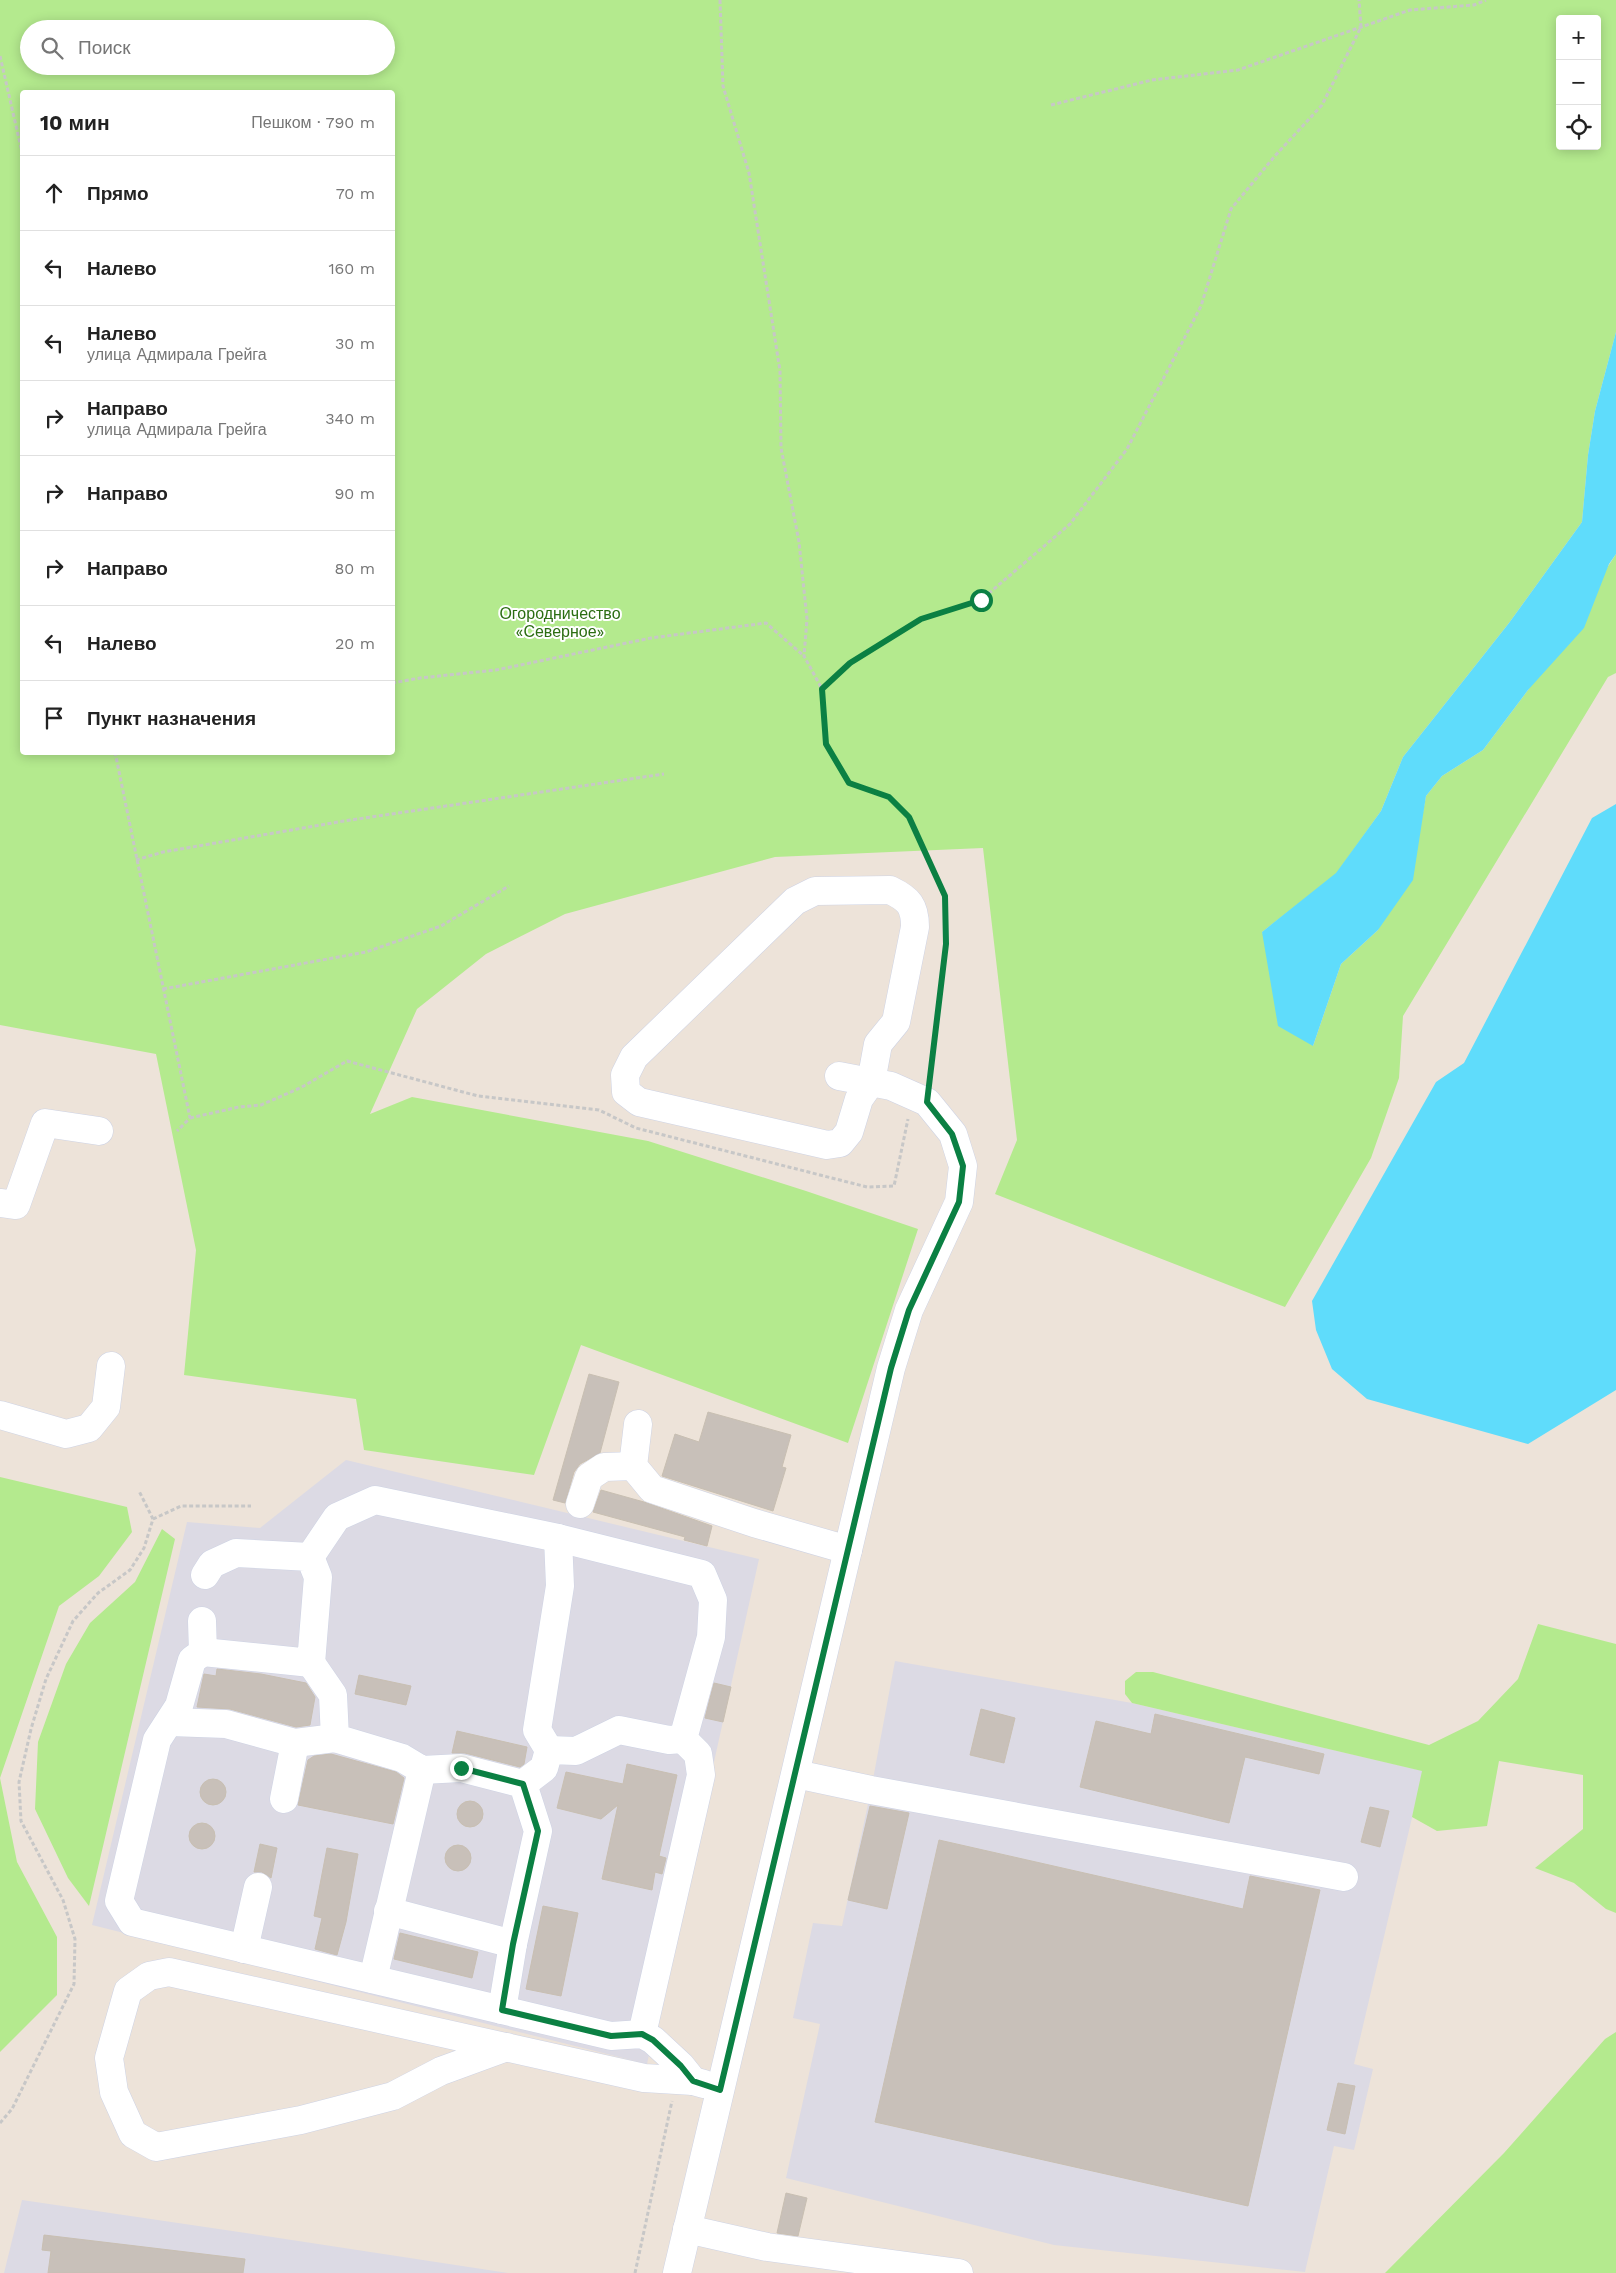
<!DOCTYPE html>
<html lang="ru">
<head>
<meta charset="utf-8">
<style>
	body { margin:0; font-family:"Work Sans",sans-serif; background:#f2f2f2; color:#222 }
	.controls { position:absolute; right:15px; top:15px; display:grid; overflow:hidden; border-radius:5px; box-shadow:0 2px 12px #0003 }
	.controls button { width:45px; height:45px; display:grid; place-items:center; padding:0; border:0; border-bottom:1px solid #e0e0e0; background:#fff; color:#222; font:25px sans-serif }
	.stop { position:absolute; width:15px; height:15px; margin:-11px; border:4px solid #0b8043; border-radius:50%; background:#fff }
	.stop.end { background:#0b8043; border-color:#fff; box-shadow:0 1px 5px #0008 }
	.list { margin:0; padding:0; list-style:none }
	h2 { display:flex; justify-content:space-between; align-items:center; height:65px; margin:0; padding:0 20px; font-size:21px }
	h2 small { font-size:16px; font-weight:400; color:#767676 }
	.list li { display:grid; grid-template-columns:32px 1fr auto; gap:15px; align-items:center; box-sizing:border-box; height:75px; padding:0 20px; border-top:1px solid #e0e0e0 }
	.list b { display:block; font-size:19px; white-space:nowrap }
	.list p { margin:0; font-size:16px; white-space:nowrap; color:#767676 }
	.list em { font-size:16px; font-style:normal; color:#767676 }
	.icon { flex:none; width:28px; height:28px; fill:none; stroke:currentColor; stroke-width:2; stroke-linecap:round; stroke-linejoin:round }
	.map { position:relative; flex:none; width:1616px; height:2273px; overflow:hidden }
	.search { position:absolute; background:#fff; box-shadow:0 2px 12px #0003; left:20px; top:20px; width:375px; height:55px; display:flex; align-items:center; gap:12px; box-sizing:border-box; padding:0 18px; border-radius:28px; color:#767676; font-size:19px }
	.panel { position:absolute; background:#fff; box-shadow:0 2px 12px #0003; left:20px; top:90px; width:375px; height:665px; border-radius:5px }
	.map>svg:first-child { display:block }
	.industrial { fill:#dcdae4 }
	.green { fill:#b4ea8e; fill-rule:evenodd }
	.water { fill:#5fdcfb }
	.building { fill:#c8c0b9; stroke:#c8bfb2 }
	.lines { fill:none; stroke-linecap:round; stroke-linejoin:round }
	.minor-casing { stroke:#ced3e4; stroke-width:29 }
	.path { stroke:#c7c7c7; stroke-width:3; stroke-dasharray:4 2.5; stroke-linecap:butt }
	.minor { stroke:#fff; stroke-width:28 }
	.route { stroke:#0b8043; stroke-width:6 }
	.labels { text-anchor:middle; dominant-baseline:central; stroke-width:4; stroke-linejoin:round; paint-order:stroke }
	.park-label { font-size:16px; fill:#2b6d12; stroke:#fff }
</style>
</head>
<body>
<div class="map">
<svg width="1616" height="2273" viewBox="0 0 1616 2273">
	<rect width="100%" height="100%" fill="#ede3d9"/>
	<g class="industrial">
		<polygon points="346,1460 759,1559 647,2064 92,1925 187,1522 260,1528"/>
		<polygon points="895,1661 1132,1703 1423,1771 1354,2064 1373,2069 1354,2150 1334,2146 1305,2272 1054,2245 786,2178 820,2024 793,2018 813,1923 842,1926 871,1790"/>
		<polygon points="22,2200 259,2235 508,2273 4,2273"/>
	</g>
	<g class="green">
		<path d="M0 0H1616V332L1595 411 1588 455 1582 522 1509 623 1403 757 1381 811 1336 874 1262 932 1313 1046 1341 964 1378 930 1421 823 1426 796 1442 776 1483 750 1528 690 1616 554V673L1608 677 1403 1016 1399 1078 1371 1158 1285 1307 995 1194 1017 1140 983 848 775 857 565 914 486 954 417 1009 370 1114 412 1097 648 1141 806 1191 918 1229 848 1443 581 1345 534 1475 364 1450 356 1399 184 1375 196 1250 156 1054 0 1025ZM1560 19H1597V146H1560ZM29 29H386V66H29ZM22 92H392V752H22Z"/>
		<polygon points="0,1477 127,1507 132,1532 99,1576 59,1606 0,1778 17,1862 57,1937 57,1995 0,2052"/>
		<polygon points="162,1529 175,1539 89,1906 68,1878 35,1809 38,1742 66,1664 90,1623 135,1582"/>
		<polygon points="1538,1624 1616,1644 1616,1913 1606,1909 1574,1883 1535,1868 1583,1829 1583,1775 1499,1761 1487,1826 1437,1831 1412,1817 1422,1771 1132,1703 1125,1694 1125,1681 1136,1672 1153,1672 1429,1745 1478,1721 1518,1679"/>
		<polygon points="1616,2032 1616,2273 1385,2273 1504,2153 1605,2039"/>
	</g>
	<g class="water">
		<polygon points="1616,332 1616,554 1609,564 1584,628 1528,690 1483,750 1442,776 1426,796 1413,880 1378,930 1341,964 1313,1046 1278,1026 1262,932 1336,873 1381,811 1403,757 1509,623 1582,522 1588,455 1595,411"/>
		<polygon points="1616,804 1616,1390 1528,1444 1367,1399 1332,1369 1316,1330 1312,1301 1436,1082 1464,1063 1592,818"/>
	</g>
	<g class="building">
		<polygon points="589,1374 619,1382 600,1453 580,1464 574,1472 565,1503 553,1500"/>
		<polygon points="708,1412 791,1435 782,1467 786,1468 773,1511 662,1476 675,1434 699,1442"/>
		<polygon points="601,1490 644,1502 712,1526 707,1546 684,1540 685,1537 593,1512"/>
		<polygon points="217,1669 261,1674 306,1683 315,1697 310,1725 296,1727 230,1709 197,1707 204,1674 216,1676"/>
		<polygon points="359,1675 411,1686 406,1705 355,1694"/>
		<polygon points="714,1683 731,1687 723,1722 705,1718"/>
		<polygon points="981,1709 1015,1718 1004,1763 970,1755"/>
		<polygon points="1155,1714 1324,1754 1319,1774 1245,1757 1229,1823 1080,1787 1096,1721 1151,1734"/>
		<polygon points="457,1731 527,1747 524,1764 520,1767 465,1753 452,1753"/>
		<polygon points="331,1754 396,1772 404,1778 393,1824 298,1805 308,1760 314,1756"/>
		<polygon points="627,1764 677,1775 659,1856 666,1858 662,1874 655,1872 652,1890 602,1879 618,1805 601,1819 557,1808 566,1772 623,1784"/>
		<circle cx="213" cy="1792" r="13"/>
		<circle cx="470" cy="1814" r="13"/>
		<polygon points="870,1806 909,1813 887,1909 848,1900"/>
		<polygon points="1370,1807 1389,1811 1380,1847 1361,1842"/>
		<circle cx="202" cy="1836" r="13"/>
		<polygon points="939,1840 1243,1909 1250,1876 1320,1890 1248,2206 875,2122"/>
		<polygon points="260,1844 277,1848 271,1878 262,1872 254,1872"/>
		<circle cx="458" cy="1858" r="13"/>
		<polygon points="327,1848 358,1854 346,1922 337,1955 315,1949 322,1918 314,1916"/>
		<polygon points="543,1906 578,1913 561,1996 526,1989"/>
		<polygon points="400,1933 478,1952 472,1978 394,1959"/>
		<polygon points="1338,2083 1355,2086 1345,2134 1327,2130"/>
		<polygon points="786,2193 807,2198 798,2236 777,2233"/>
		<polygon points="44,2235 245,2259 243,2273 48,2273 51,2251 42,2250"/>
	</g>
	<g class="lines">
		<g class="minor-casing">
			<g id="minor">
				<path d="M890 890C909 899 915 906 915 927L896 1022 878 1044 871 1082 859 1099 849 1132 840 1143 827 1145 639 1102 626 1092 625 1075 634 1057 795 901 815 891Z"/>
				<polyline points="0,1203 16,1205 45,1123 99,1131"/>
				<polyline points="0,1415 66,1434 89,1428 106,1407 111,1366"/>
				<polyline points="638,1424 633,1466 652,1489 754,1523 848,1550"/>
				<polyline points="580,1504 589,1477 604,1467 633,1466"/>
				<polyline points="310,1557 337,1517 375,1500 558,1538 702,1574 713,1600 711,1637 683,1739 698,1754 701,1775 642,2034"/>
				<polyline points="202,1621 203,1652 192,1660 179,1706 157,1740 119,1901 132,1922 611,2036 642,2034 653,2040 681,2066 693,2081 704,2084"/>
				<polyline points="203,1652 311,1663 318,1577 310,1557 236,1553 212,1564 205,1575"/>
				<polyline points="311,1663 333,1695 335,1738 402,1758 422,1770 461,1768 523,1784 538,1831 513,1944 502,2010"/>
				<polyline points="170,1722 226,1724 295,1743 335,1738"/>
				<polyline points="549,1750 537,1730 560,1586 558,1538"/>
				<polyline points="796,1774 871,1790 1344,1877"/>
				<polyline points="523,1784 544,1768 549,1750 576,1751 619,1730 669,1740 683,1739"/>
				<polyline points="284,1799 295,1743"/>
				<polyline points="388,1911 513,1944"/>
				<polyline points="244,1949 258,1887"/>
				<polyline points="373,1979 422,1770"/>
				<polyline points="507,2047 441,2071 393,2096 301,2120 156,2147 133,2134 114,2092 109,2058 128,1991 149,1976 169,1972 644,2078 693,2081"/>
				<polyline points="687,2229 767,2247 959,2273"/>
				<polyline points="677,2273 891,1368 909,1310 959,1202 963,1166 953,1134 927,1102 891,1086 839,1076"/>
			</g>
		</g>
		<g class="path">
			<polyline points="720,0 723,86 749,173 780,371 781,448 799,542 807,619 804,656 822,689 826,744 849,783 889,797 909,817 945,896 946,943 930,1079"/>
			<polyline points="0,56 22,152"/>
			<polyline points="1051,105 1152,80 1238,70 1410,10 1474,5 1486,0"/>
			<polyline points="392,683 420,678 496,670 651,638 766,623 804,656"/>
			<polyline points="822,689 849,663 921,619 981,600 1070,524 1127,449 1201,306 1231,209 1274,157 1322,105 1361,27 1359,0"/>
			<polyline points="115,752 190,1118 177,1131"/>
			<polyline points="136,860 163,852 344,821 664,774"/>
			<polyline points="163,989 366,952 441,926 509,886"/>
			<polyline points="190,1118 239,1107 261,1105 300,1088 347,1061 478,1096 599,1110 636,1128 867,1187 894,1186 908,1119"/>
			<polyline points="153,1519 181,1506 251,1506"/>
			<polyline points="0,2123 12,2109 74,1984 75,1939 63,1900 21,1821 19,1782 31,1729 46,1679 73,1621 98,1593 130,1570 144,1548 153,1519 139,1491"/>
			<polyline points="635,2273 672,2101"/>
		</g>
		<use href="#minor" class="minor"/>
	</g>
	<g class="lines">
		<polyline class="route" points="461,1768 523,1784 538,1831 513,1944 502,2010 611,2036 642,2034 653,2040 681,2066 693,2081 720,2090 891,1368 909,1310 959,1202 963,1166 952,1134 927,1102 946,944 945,896 909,817 889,797 849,783 826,744 822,689 850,663 921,619 981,600"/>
	</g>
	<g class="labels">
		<g class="park-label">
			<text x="560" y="613">Огородничество<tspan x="560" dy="18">«Северное»</tspan></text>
		</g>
	</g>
</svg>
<div class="controls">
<button>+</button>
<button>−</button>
<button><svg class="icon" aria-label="locate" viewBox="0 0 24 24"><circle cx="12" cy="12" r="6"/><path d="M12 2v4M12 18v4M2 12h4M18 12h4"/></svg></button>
</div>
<div class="stop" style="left:981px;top:600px"></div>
<div class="stop end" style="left:461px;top:1768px"></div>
<div class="search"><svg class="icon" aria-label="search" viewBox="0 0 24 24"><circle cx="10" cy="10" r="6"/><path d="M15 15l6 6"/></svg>Поиск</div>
<section class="panel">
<h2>10 мин<small>Пешком · 790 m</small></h2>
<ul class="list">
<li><svg class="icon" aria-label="ahead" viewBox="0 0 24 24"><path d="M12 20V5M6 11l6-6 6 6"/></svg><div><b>Прямо</b></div><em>70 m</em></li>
<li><svg class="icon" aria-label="left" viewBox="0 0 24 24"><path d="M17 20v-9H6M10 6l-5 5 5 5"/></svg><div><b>Налево</b></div><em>160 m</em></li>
<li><svg class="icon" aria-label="left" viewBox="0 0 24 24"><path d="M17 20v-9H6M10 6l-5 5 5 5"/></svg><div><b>Налево</b><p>улица Адмирала Грейга</p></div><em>30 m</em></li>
<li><svg class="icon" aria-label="right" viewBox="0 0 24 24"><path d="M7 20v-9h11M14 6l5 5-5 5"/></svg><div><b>Направо</b><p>улица Адмирала Грейга</p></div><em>340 m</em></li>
<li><svg class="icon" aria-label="right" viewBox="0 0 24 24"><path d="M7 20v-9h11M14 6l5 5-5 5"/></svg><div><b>Направо</b></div><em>90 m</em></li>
<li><svg class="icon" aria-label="right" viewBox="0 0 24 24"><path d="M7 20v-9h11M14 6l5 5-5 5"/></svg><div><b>Направо</b></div><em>80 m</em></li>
<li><svg class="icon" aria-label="left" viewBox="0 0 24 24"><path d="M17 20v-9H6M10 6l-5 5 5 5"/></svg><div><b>Налево</b></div><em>20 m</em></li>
<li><svg class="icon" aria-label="arrive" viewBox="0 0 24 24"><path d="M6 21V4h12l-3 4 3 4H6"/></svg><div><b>Пункт назначения</b></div></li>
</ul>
</section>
</div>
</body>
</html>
